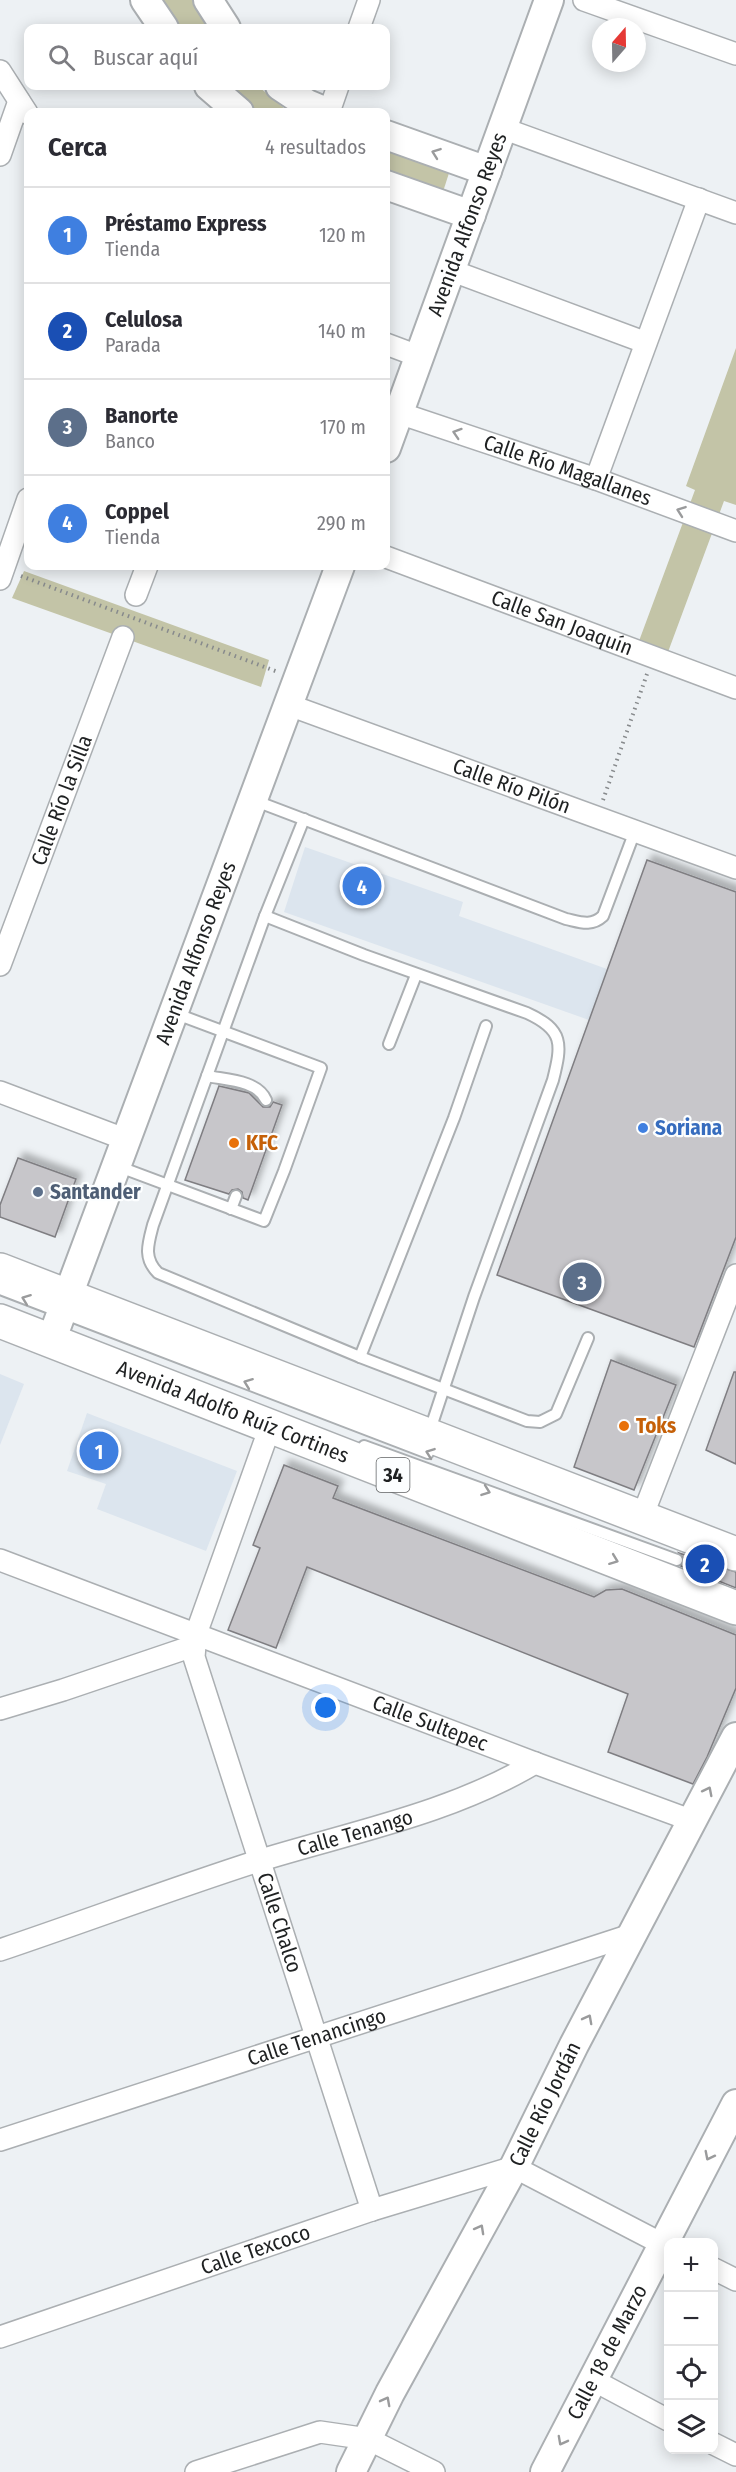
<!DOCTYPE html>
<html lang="es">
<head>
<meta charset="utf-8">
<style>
	body { margin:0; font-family:"Fira Sans Condensed",sans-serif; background:#f2f2f3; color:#2b2b33 }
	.controls { position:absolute; right:18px; bottom:18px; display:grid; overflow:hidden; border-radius:12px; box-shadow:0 3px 15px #0003 }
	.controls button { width:54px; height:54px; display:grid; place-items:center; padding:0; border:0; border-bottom:2px solid #e1e1e2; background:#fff; color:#2b2b33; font:30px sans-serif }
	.compass { position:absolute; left:592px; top:18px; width:54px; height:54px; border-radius:50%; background:#fff; box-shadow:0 3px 15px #0003; rotate:20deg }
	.you { position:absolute; left:326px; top:1708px; width:21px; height:21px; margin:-15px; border:4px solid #fff; border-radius:50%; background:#1a73e8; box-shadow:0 0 0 9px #1a73e833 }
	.badge { display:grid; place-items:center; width:39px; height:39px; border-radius:50%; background:#db2777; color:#fff; font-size:20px; font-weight:700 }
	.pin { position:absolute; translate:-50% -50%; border:3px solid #fff; box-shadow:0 2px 6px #0006 }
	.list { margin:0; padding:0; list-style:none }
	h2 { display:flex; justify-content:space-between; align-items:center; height:78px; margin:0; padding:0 24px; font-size:26px }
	h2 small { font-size:20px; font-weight:400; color:#7c7c81 }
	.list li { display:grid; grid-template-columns:39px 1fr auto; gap:18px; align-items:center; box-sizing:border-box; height:96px; padding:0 24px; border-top:2px solid #e1e1e2 }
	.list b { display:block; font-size:22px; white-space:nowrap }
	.list p { margin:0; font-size:20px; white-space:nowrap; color:#7c7c81 }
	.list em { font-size:20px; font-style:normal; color:#7c7c81 }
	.icon { flex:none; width:33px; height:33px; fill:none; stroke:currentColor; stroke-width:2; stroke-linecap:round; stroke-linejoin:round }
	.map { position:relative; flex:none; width:736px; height:2472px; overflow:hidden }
	.search { position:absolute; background:#fff; box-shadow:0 3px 15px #0003; left:24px; top:24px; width:366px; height:66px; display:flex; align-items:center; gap:15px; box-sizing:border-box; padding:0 21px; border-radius:12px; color:#7c7c81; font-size:22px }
	.panel { position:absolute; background:#fff; box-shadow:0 3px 15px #0003; left:24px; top:108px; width:366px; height:462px; border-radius:12px }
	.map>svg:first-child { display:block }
	.built { fill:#dce5ee }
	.green { fill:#c3c4a7 }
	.building { fill:#c7c6ca; stroke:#7f7e82; stroke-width:1.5; filter:url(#shadow) }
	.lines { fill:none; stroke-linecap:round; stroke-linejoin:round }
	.lane-casing { stroke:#abafb2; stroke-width:14 }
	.street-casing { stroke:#abafb2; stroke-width:24 }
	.secondary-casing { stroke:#abafb2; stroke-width:32 }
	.primary-casing { stroke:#abafb2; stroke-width:36 }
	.path { stroke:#878a8c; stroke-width:4; stroke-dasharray:1.5 4.5; stroke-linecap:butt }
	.lane { stroke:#fff; stroke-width:10 }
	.street { stroke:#fff; stroke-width:21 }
	.secondary { stroke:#fff; stroke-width:28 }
	.primary { stroke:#fff; stroke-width:33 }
	.oneway { stroke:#9a9b9c }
	.shop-dot { fill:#3f7fe0; stroke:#fcfeff; stroke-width:2 }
	.food-dot { fill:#e8710a; stroke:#fcfeff; stroke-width:2 }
	.service-dot { fill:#5c6f8a; stroke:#fcfeff; stroke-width:2 }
	.labels { text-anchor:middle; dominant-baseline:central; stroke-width:4.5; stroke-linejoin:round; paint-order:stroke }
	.shield { fill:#fcfeff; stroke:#616364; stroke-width:1.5 }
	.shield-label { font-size:20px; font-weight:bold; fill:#1f2122 }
	.street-label { font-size:21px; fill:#1f2122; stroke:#fcfeff }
	.shop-label { font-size:21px; font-weight:bold; fill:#366cbe; stroke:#fcfeff; text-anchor:start }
	.food-label { font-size:21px; font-weight:bold; fill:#c56008; stroke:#fcfeff; text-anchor:start }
	.service-label { font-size:21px; font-weight:bold; fill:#4e5e75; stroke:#fcfeff; text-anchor:start }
</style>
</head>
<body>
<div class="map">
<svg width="736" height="2472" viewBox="0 0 736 2472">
	<defs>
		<filter id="shadow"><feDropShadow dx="5.5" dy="-5.5" stdDeviation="3" flood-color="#0004"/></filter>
	</defs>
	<rect width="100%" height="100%" fill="#edf1f4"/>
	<g class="built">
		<polygon points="305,847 463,902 459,916 607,969 589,1020 284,912"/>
		<polygon points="0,1374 24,1384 0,1445"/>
		<polygon points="87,1413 237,1471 206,1551 97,1509 106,1484 67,1471"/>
	</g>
	<g class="green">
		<polygon points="150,0 193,0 213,28 168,28"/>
		<polygon points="218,86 258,86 285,109 294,112 249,112"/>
		<polygon points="386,149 449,173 441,198 386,178"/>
		<polygon points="736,348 736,505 724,501 668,652 639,641 695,490 686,486"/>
		<polygon points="24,571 269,660 261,687 12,598"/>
	</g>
	<g class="building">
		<polygon points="647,860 736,892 736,1237 694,1347 497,1275"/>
		<polygon points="219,1086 249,1093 263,1107 270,1107 273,1102 282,1105 248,1200 243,1198 242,1192 238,1189 232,1190 229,1194 185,1180"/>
		<polygon points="18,1158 76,1179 55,1237 0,1217 0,1205"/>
		<polygon points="611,1360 676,1385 634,1490 574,1467"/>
		<polygon points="734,1372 736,1372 736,1464 706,1450"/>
		<polygon points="284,1465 338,1486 333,1498 594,1597 606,1590 622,1589 736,1635 736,1688 707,1757 693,1784 608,1752 628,1694 307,1567 276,1648 228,1630 260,1548 253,1545"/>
		<polygon points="679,1553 736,1572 736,1588 681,1566 684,1559"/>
	</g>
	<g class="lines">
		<g class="lane-casing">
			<g id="lane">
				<path d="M253 800 566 919C580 922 591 927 603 916L635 831"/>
				<path d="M304 819 265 916 153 1225C148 1244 143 1258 158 1273L360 1357 527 1421 540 1422 556 1414 588 1338"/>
				<path d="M265 916 364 955 527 1013C564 1030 562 1044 553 1080L474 1297 429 1433"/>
				<polyline points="389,1044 416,975"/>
				<path d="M207 1076C227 1080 257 1080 266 1100"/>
				<polyline points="117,1166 264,1221 284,1171 321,1068 174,1013"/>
				<polyline points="231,1209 236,1196"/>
				<polyline points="0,1289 428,1453"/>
				<polyline points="360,1357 454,1118 486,1026"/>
				<polyline points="364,1446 677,1560"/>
			</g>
		</g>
		<g class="street-casing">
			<g id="street">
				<polyline points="584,0 736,54"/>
				<polyline points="359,28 369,0"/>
				<polyline points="0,71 27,113"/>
				<polyline points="329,112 338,86"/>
				<polyline points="502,128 736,213"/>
				<polyline points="0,155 19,101"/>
				<polyline points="450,270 644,342"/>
				<polyline points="386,344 418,356"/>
				<path id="s1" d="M399 413 596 479 736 531"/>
				<polyline points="596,479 699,199"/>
				<path id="s2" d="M386 557 736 688"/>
				<polyline points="0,579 28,499"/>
				<polyline points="136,595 147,566"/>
				<path id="s3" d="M289 705 736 868"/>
				<path id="s4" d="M0 965 123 637"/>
				<polyline points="0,1092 127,1140"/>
				<path id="s5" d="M270 1427 196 1634 194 1657 372 2210"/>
				<polyline points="642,1517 736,1275"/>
				<path id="s6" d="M0 1560 535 1763 693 1821"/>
				<polyline points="0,1709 63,1690 193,1646"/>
				<path id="s7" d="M0 1950C86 1921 171 1889 258 1861 352 1832 449 1814 535 1763"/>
				<path id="s8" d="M0 2140 634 1934"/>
				<polyline points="714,2269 736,2280"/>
				<path id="s9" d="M0 2337 372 2210 514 2167 668 2247"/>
				<polyline points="593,2380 668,2420"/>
				<polyline points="714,2444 736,2455"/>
				<polyline points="196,2472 320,2432 368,2439 434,2472"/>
			</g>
		</g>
		<g class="secondary-casing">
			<g id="secondary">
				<polyline points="145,0 164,28"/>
				<polyline points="208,0 226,28"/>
				<polyline points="209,86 239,112"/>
				<polyline points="280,86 307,104 326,112"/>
				<polyline points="386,135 487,171"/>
				<polyline points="386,185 471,215"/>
				<path id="s10" d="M386 448 549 0"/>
				<path id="s11" d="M51 1341 340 566"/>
				<path id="s12" d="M351 2472 390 2393 514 2167 574 2045 736 1737"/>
				<path id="s13" d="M545 2472 736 2104"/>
			</g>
		</g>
		<g class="primary-casing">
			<g id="primary">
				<polyline points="0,1270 736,1554"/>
				<path id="s14" d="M0 1321 736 1608"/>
			</g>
		</g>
		<g class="path">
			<polyline points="21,576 278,672"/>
			<polyline points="603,800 647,674"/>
		</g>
		<use href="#lane" class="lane"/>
		<use href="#street" class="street"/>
		<use href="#secondary" class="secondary"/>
		<use href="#primary" class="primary"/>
	</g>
	<defs><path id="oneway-chevron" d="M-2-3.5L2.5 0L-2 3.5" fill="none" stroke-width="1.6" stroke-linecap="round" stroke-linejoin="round" transform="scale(1.5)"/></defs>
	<g class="oneway">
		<use href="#oneway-chevron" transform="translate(436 153) rotate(-160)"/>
		<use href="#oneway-chevron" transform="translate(457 433) rotate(-162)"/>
		<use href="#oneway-chevron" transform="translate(681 511) rotate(-160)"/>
		<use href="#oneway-chevron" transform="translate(26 1299) rotate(-159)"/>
		<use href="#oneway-chevron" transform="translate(248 1383) rotate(-159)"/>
		<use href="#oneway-chevron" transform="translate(430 1453) rotate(-160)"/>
		<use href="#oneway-chevron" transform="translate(486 1491) rotate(20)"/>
		<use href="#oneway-chevron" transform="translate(614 1560) rotate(21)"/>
		<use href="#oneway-chevron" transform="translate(708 1791) rotate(-63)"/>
		<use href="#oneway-chevron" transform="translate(588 2019) rotate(-62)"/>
		<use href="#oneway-chevron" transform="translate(709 2156) rotate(117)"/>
		<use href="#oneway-chevron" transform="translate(480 2229) rotate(-61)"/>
		<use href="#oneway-chevron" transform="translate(386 2401) rotate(-62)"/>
		<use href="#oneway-chevron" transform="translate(562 2441) rotate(118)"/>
	</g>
	<circle class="shop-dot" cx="643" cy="1128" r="6"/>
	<g class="food-dot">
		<circle cx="234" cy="1143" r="6"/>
		<circle cx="624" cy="1426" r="6"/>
	</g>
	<circle class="service-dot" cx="38" cy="1192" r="6"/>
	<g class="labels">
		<rect class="shield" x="376.5" y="1458" width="33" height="34" rx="4.5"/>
		<g class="shield-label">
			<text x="393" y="1475">34</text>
		</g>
		<g class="street-label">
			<text stroke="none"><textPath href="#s10" startOffset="238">Avenida Alfonso Reyes</textPath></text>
			<text stroke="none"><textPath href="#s1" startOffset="178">Calle Río Magallanes</textPath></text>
			<text stroke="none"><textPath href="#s2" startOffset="188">Calle San Joaquín</textPath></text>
			<text stroke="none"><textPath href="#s3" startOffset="237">Calle Río Pilón</textPath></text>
			<text stroke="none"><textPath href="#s4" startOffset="176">Calle Río la Silla</textPath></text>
			<text stroke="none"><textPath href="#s11" startOffset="414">Avenida Alfonso Reyes</textPath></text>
			<text stroke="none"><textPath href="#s14" startOffset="250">Avenida Adolfo Ruíz Cortines</textPath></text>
			<text stroke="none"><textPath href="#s6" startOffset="460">Calle Sultepec</textPath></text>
			<text stroke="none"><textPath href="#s7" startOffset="374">Calle Tenango</textPath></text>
			<text stroke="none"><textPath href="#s5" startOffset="522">Calle Chalco</textPath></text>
			<text stroke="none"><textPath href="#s8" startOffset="333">Calle Tenancingo</textPath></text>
			<text stroke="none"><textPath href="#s12" startOffset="416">Calle Río Jordán</textPath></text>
			<text stroke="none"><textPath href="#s9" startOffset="270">Calle Texcoco</textPath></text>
			<text stroke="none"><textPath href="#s13" startOffset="135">Calle 18 de Marzo</textPath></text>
		</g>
		<g class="shop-label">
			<text x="655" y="1128">Soriana</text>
		</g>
		<g class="food-label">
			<text x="246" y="1143">KFC</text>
			<text x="636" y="1426">Toks</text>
		</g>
		<g class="service-label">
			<text x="50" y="1192">Santander</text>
		</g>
	</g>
</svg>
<div class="controls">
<button>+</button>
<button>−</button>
<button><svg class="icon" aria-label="locate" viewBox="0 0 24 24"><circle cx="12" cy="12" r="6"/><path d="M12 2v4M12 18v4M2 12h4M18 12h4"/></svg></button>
<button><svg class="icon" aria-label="layers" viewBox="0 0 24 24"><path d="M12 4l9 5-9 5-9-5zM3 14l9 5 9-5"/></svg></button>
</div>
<svg class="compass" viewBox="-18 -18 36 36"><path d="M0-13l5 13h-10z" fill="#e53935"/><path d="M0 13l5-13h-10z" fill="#7c7c81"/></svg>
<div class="you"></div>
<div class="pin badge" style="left:99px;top:1451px;background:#3f7fe0">1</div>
<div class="pin badge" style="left:705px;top:1564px;background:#1a4fb4">2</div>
<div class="pin badge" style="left:582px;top:1282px;background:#5c6f8a">3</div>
<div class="pin badge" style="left:362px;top:886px;background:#3f7fe0">4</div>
<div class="search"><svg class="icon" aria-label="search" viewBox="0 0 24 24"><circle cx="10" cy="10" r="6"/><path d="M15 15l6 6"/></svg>Buscar aquí</div>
<section class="panel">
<h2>Cerca<small>4 resultados</small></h2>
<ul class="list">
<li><span class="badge" style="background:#3f7fe0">1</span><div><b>Préstamo Express</b><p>Tienda</p></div><em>120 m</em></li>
<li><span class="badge" style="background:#1a4fb4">2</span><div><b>Celulosa</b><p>Parada</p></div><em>140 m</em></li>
<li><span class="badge" style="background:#5c6f8a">3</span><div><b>Banorte</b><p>Banco</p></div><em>170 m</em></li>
<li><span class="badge" style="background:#3f7fe0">4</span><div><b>Coppel</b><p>Tienda</p></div><em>290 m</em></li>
</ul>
</section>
</div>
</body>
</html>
